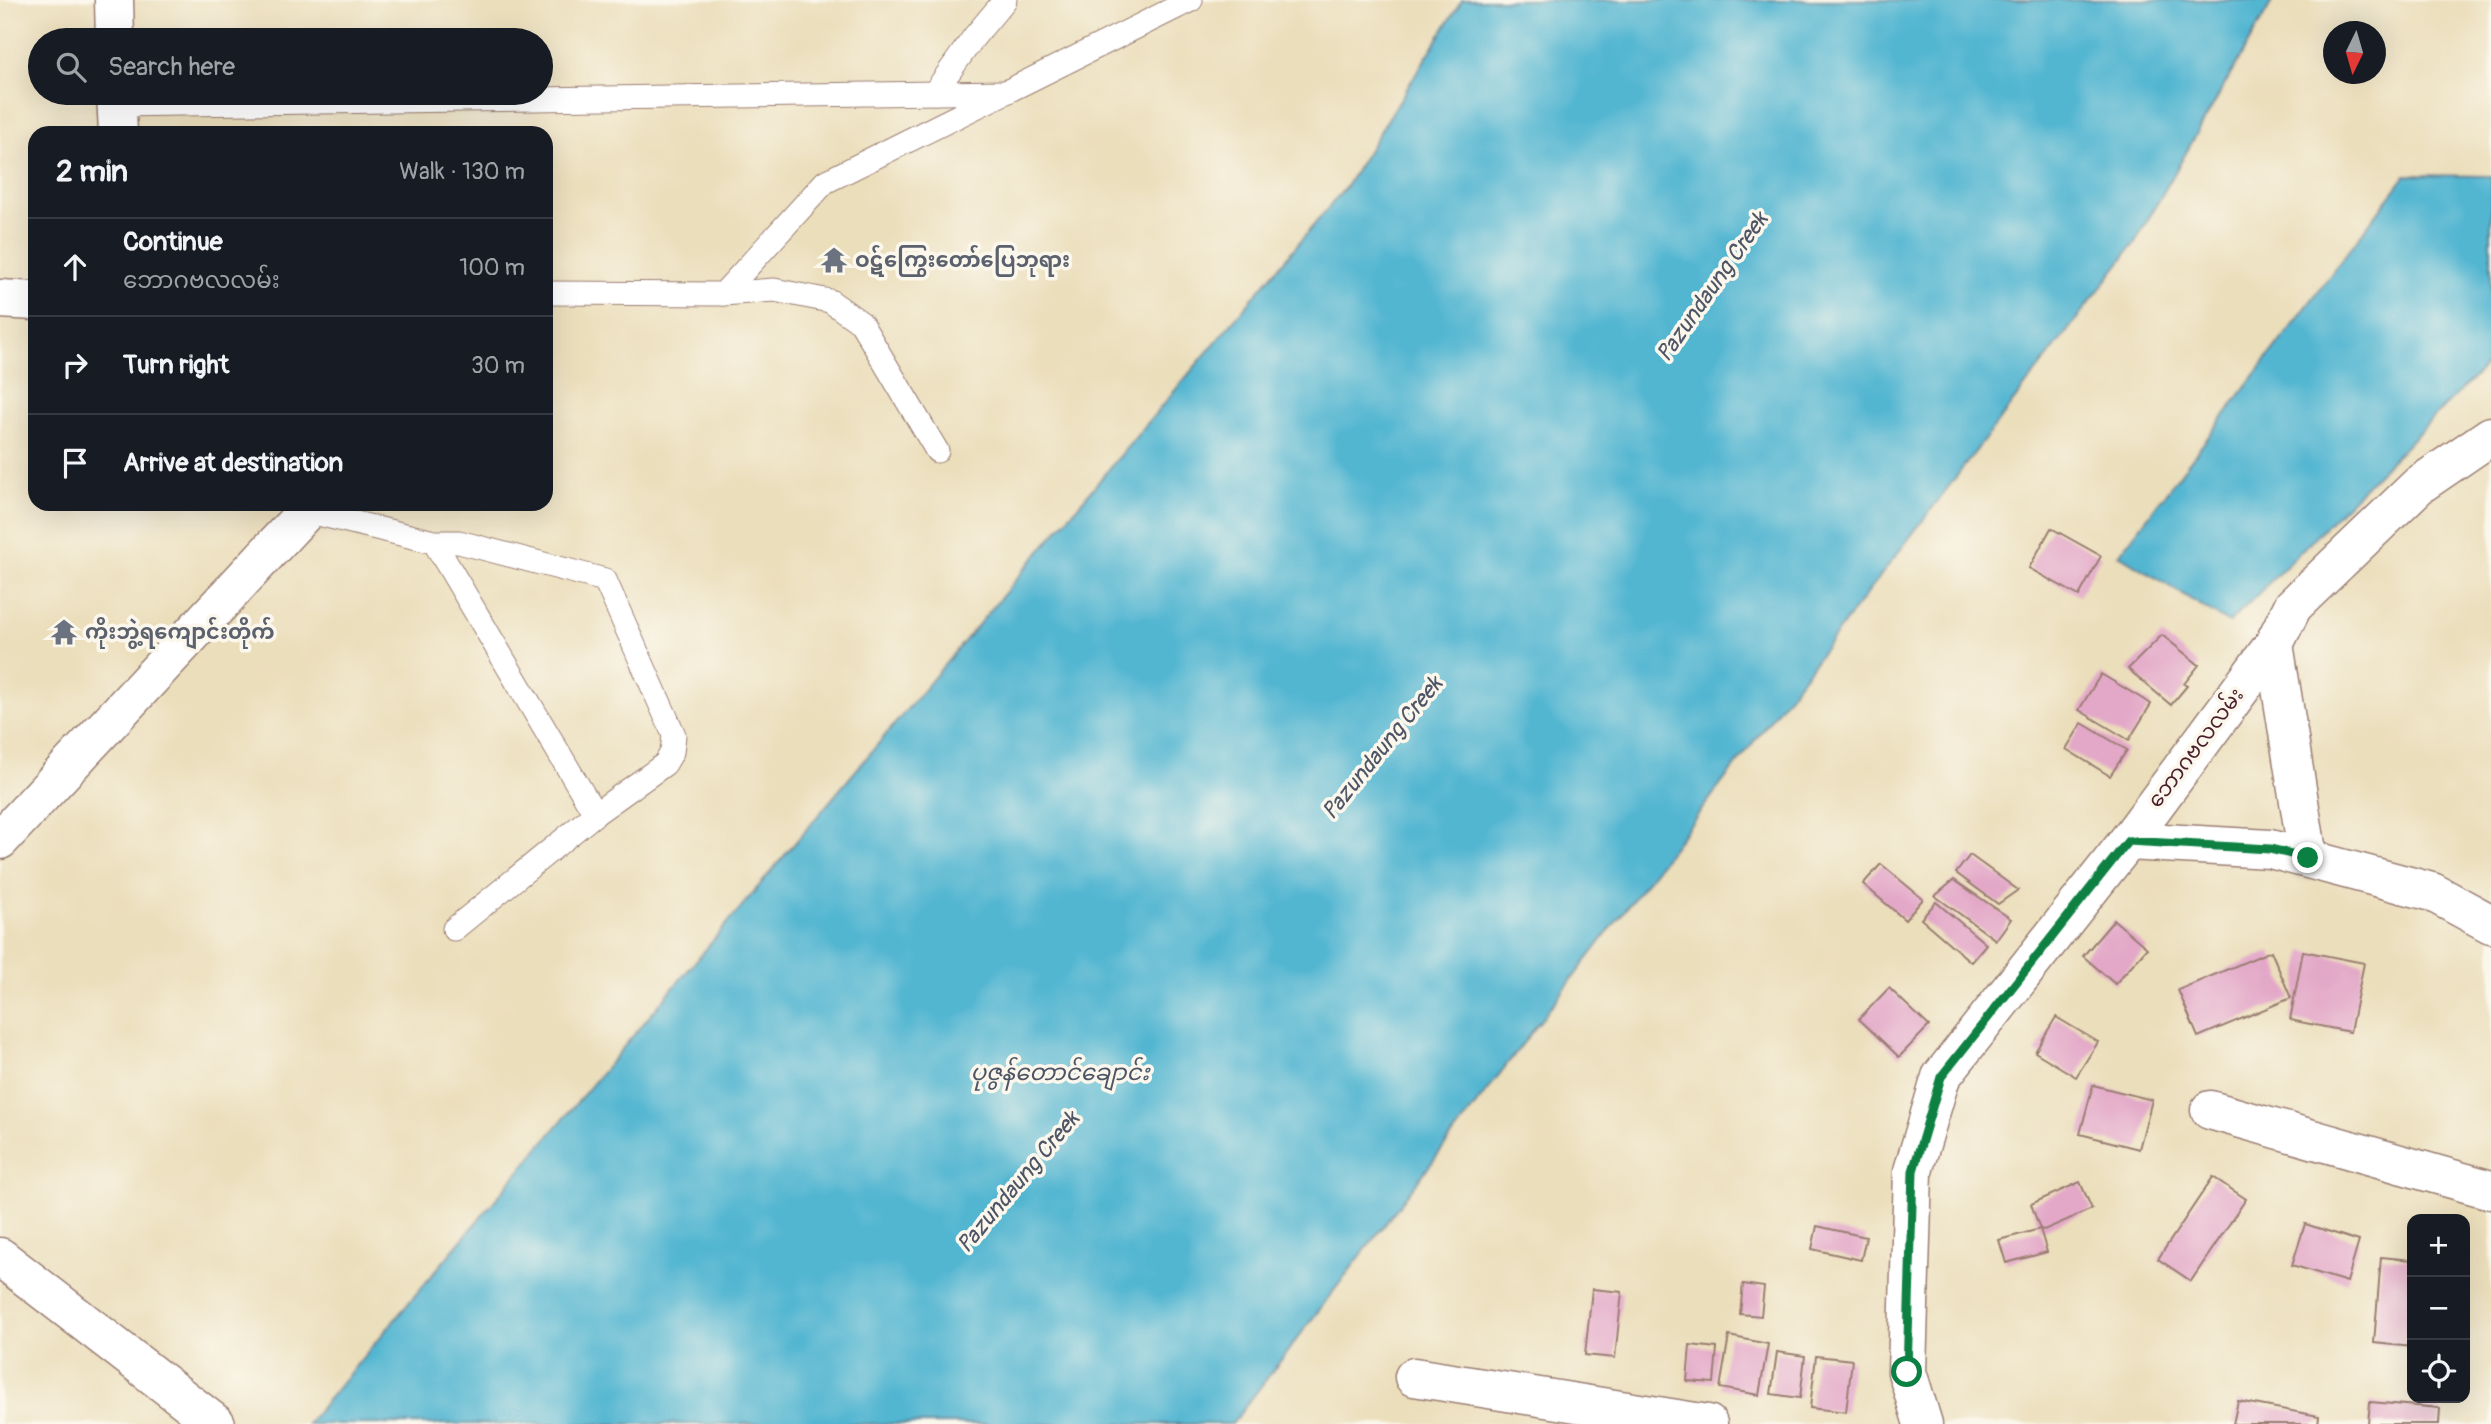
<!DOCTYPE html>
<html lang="en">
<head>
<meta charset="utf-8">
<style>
	body { margin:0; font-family:Pangolin,"Noto Sans Myanmar",sans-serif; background:#242831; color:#f1f3f6 }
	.controls { position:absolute; right:21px; bottom:21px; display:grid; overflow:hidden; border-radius:14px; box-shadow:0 7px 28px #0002 }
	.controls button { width:63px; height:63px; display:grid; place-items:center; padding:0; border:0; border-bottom:2px solid #363941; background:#171b24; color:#f1f3f6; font:35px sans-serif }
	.compass { position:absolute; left:2323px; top:21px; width:63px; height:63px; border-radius:50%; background:#171b24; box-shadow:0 7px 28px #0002; rotate:185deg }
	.stop { position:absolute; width:21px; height:21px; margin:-16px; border:5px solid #0b8043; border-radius:50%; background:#fff }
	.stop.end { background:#0b8043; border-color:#fff; box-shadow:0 2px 7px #0008 }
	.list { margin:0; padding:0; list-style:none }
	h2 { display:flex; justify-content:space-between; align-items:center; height:91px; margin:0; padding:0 28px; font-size:30px }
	h2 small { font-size:23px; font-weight:400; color:#9ea1a6 }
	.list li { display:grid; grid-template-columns:46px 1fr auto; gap:21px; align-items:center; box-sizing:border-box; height:98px; padding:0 28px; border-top:2px solid #363941 }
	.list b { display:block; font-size:26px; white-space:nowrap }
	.list p { margin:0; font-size:23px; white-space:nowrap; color:#9ea1a6 }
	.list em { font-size:23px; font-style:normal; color:#9ea1a6 }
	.icon { flex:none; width:38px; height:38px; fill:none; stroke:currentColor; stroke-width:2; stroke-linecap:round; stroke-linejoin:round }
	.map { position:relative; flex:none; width:2491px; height:1424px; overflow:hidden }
	.search { position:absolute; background:#171b24; box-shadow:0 7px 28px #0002; left:28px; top:28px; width:525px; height:77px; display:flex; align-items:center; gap:18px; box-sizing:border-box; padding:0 24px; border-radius:38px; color:#9ea1a6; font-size:26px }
	.panel { position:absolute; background:#171b24; box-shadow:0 7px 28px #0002; left:28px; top:126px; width:525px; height:385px; border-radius:21px }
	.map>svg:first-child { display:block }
	.water { fill:#52b6d1; stroke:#4e6a7e; stroke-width:2 }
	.building { fill:#e3a8c8 }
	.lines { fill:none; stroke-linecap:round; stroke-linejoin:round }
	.service-casing { stroke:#9a7e73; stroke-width:25 }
	.minor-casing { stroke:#9a7e73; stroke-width:41 }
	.service { stroke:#fff; stroke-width:23 }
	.minor { stroke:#fff; stroke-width:38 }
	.route { stroke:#0b8043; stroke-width:9 }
	.labels { text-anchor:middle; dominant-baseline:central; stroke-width:7; stroke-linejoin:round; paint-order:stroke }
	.worship-label { font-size:21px; font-weight:bold; fill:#5b616d; stroke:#fbf7ec; text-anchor:start }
	.street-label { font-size:21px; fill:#4a1f2b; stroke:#fbf7ec }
	.water-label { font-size:23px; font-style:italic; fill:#4d5465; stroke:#fbf7ec }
</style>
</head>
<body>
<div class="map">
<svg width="2491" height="1424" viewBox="0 0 2491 1424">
	<rect width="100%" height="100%" fill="#fbf7ec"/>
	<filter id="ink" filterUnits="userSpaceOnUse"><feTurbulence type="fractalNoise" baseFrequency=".0143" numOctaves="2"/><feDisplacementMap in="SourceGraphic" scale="14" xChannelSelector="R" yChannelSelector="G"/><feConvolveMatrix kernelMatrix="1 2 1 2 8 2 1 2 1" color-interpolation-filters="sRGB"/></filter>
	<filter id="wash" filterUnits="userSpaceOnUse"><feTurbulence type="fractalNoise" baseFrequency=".00686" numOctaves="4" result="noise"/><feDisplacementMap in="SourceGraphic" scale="28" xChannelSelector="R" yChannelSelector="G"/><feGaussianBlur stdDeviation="1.57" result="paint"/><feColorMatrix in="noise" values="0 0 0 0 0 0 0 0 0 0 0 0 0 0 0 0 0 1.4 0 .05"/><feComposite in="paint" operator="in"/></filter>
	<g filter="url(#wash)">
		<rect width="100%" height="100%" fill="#ebdebb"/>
		<g class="water">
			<polygon points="1462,0 2273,0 2134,244 1232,1424 307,1424 1345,188"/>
			<polygon points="2406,175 2491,176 2491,360 2229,623 2119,555"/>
		</g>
		<g id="blocks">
			<g class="building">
				<polygon points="2051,528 2101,556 2079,596 2029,568"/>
				<polygon points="2162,635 2199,665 2184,684 2187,686 2171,705 2128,669"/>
				<polygon points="2101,674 2151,704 2129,740 2079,710"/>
				<polygon points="2082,723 2127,750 2110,776 2066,749"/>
				<polygon points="1970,855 2018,890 1998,904 1956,873"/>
				<polygon points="1881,864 1923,899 1905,920 1863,884"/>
				<polygon points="1954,880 2011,919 1996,940 1935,896"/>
				<polygon points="1936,902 1986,944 1971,962 1921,919"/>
				<polygon points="2114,920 2147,948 2115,984 2083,956"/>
				<polygon points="2271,951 2291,998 2198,1037 2178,990"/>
				<polygon points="2303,951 2364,963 2350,1032 2290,1020"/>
				<polygon points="1889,988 1929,1026 1899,1057 1859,1019"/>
				<polygon points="2056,1017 2098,1042 2076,1077 2035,1052"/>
				<polygon points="2093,1085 2152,1100 2139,1149 2080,1134"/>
				<polygon points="2213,1177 2246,1199 2191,1281 2158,1259"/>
				<polygon points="2080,1182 2092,1209 2044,1230 2040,1229 2031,1204"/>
				<polygon points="2305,1224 2359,1241 2347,1282 2292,1265"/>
				<polygon points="1817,1226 1866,1237 1861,1260 1812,1249"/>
				<polygon points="2040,1229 2047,1252 2006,1263 1999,1240"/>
				<polygon points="2381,1257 2412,1260 2412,1347 2374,1343"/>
				<polygon points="1743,1284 1764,1287 1761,1316 1740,1314"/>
				<polygon points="1592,1289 1622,1292 1615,1358 1585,1355"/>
				<polygon points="1729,1336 1768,1344 1759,1395 1720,1388"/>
				<polygon points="1690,1345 1717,1348 1714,1383 1687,1381"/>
				<polygon points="1777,1352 1805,1356 1800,1398 1771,1394"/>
				<polygon points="1816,1356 1852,1360 1846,1412 1810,1408"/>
				<polygon points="2238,1401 2319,1416 2318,1424 2233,1424"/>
				<polygon points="2370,1402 2440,1408 2439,1424 2368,1424"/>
			</g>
		</g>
	</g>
	<g filter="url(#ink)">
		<use href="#blocks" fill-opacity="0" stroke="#9a7e73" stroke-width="2"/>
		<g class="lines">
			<g class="service-casing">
				<g id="service">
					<polyline points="934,93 974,37 1005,0"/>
					<polyline points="116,105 1006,92"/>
					<polyline points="546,293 723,294 825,182 1191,0"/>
					<polyline points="723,294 774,290 830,301 861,323 937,451"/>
					<polyline points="306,511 434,542 459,542 605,580 674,735 672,752 665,764 595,814 434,542"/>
					<polyline points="454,929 595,814"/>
				</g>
			</g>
			<g class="minor-casing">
				<g id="minor">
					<polyline points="114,0 115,40"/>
					<polyline points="116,93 118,133"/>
					<polyline points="0,299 35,301"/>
					<polyline points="2274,644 2308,858"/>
					<polyline points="0,840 313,504"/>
					<polyline points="2128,841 2270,849 2432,892 2491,924"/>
					<polyline points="2210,1110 2491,1190"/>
					<polyline points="0,1257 216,1424"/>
					<polyline points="1414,1377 1708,1424"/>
					<polyline points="1923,1424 1907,1372 1913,1171 1941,1077 2128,841 2274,644 2293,606 2419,485 2491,436"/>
				</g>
			</g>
			<use href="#service" class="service"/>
			<use href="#minor" class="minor"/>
		</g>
	</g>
	<g class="lines" filter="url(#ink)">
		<polyline class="route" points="1907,1372 1913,1171 1941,1077 2128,841 2270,849 2308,858"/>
	</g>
	<defs>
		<g id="temple-bare" transform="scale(2.1)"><path d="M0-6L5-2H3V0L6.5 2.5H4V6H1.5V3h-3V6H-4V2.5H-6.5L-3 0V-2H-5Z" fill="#6b7280" stroke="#fbf7ec" stroke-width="2.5" paint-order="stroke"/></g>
	</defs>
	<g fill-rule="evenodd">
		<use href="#temple-bare" x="834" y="260"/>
		<use href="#temple-bare" x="64" y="632"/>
	</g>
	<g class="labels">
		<g class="worship-label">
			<text x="855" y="260">ဝဋ်ကြွေးတော်ပြေဘုရား</text>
			<text x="85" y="632">ကိုးဘွဲ့ရကျောင်းတိုက်</text>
		</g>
		<g class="street-label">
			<text transform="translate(2196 748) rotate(-53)">ဘောဂဗလလမ်း</text>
		</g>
		<g class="water-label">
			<text transform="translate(1712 287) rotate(-55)">Pazundaung Creek</text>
			<text transform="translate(1382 748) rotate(-51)">Pazundaung Creek</text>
			<text x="1060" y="1072">ပုဇွန်တောင်ချောင်း</text>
			<text transform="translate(1018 1182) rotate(-50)">Pazundaung Creek</text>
		</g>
	</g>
</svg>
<div class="controls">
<button>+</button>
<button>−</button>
<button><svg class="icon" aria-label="locate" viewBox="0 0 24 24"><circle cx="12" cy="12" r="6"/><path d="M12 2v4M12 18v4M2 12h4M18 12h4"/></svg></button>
</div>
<svg class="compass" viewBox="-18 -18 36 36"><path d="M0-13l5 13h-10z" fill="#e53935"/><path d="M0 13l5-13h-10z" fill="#9ea1a6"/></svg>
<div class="stop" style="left:1907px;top:1372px"></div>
<div class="stop end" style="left:2308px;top:858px"></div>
<div class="search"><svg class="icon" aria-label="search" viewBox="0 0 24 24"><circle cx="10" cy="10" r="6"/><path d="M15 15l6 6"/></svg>Search here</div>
<section class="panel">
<h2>2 min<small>Walk · 130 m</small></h2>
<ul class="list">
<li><svg class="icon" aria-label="ahead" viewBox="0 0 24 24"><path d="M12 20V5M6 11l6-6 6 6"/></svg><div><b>Continue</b><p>ဘောဂဗလလမ်း</p></div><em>100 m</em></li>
<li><svg class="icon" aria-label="right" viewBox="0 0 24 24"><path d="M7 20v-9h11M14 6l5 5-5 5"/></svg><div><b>Turn right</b></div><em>30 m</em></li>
<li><svg class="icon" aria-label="arrive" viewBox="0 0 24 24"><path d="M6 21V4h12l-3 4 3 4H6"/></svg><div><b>Arrive at destination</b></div></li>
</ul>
</section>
</div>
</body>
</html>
